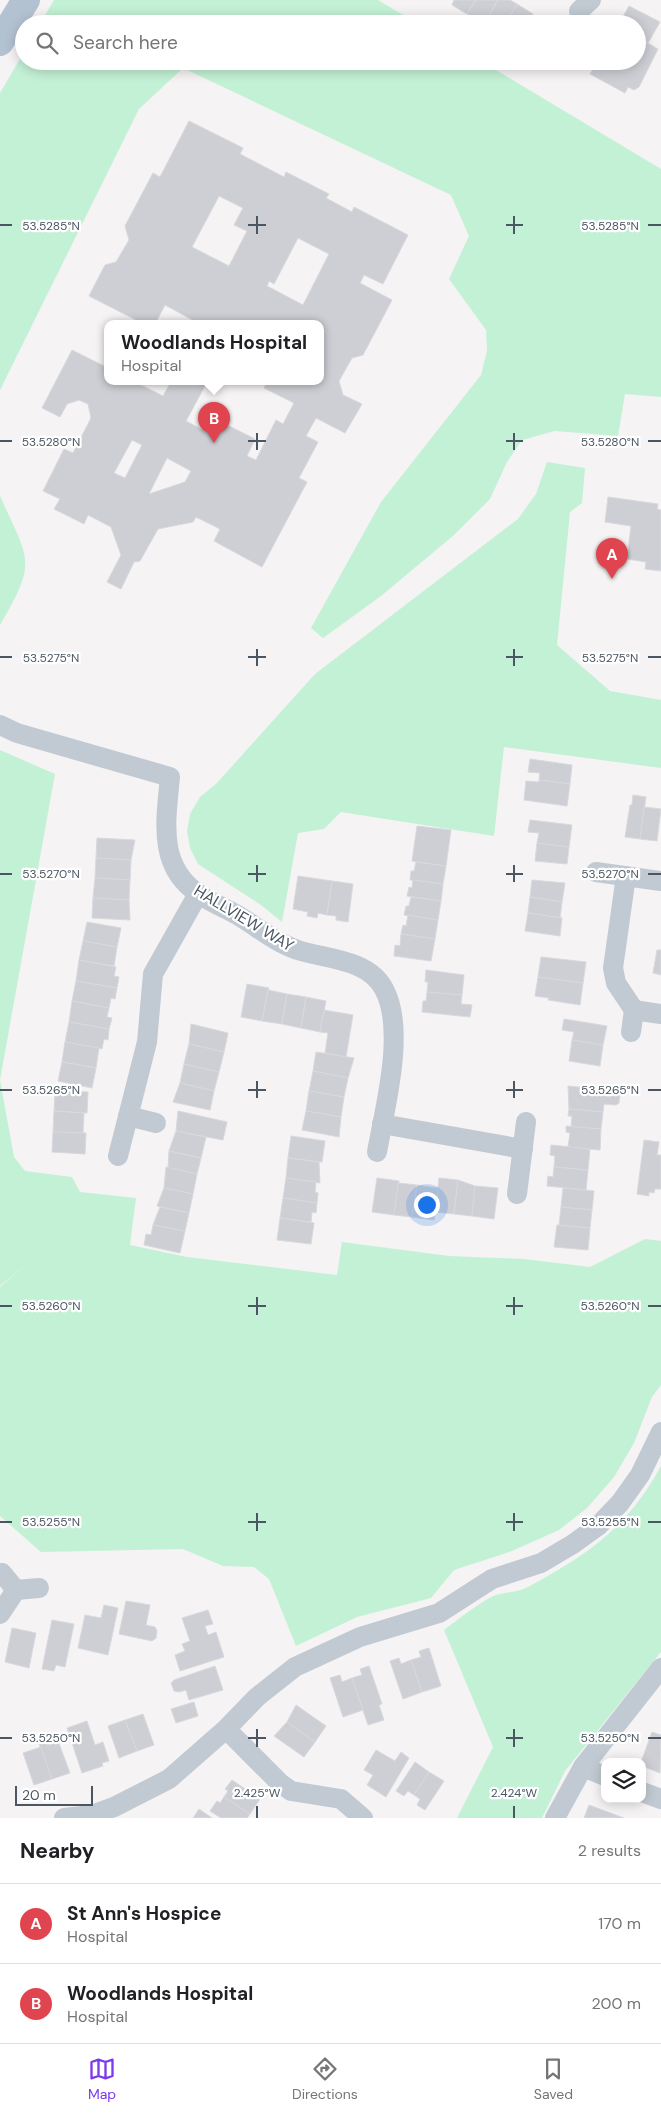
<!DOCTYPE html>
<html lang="en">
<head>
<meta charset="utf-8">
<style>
	body { margin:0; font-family:"DM Sans",sans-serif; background:#f2f2f2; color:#202124 }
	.controls { position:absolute; right:15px; bottom:15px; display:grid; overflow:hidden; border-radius:10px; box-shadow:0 2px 12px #0003 }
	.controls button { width:45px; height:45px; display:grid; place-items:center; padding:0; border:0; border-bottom:1px solid #e0e0e0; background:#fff; color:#202124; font:25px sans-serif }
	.scale { position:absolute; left:15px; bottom:12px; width:78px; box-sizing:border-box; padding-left:5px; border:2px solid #4a5661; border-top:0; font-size:14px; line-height:18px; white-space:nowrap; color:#4a5661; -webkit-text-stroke:4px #fff; paint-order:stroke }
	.you { position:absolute; left:426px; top:1204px; width:18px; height:18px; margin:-12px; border:4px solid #fff; border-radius:50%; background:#1a73e8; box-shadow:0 0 0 8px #1a73e833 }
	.badge { display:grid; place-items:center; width:32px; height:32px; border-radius:50%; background:#7c3aed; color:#fff; font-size:16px; font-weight:700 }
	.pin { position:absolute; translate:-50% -41px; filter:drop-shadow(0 1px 2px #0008) }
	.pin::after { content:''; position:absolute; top:26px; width:18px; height:15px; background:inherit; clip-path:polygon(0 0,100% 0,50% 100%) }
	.popup { position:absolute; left:104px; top:320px; width:220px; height:65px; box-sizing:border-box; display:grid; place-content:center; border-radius:10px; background:#fff; filter:drop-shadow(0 1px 4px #0005); font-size:16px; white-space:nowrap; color:#757577 }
	.popup b { font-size:19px; color:#202124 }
	.popup::after { content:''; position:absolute; left:50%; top:100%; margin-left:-10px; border:10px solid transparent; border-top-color:#fff }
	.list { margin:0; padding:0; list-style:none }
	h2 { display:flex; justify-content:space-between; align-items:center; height:65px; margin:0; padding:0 20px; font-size:21px }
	h2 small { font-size:16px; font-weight:400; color:#757577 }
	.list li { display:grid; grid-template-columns:32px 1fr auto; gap:15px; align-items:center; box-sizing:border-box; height:80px; padding:0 20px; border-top:1px solid #e0e0e0 }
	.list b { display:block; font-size:19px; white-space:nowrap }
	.list p { margin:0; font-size:16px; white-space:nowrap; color:#757577 }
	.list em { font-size:16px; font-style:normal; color:#757577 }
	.icon { flex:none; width:28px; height:28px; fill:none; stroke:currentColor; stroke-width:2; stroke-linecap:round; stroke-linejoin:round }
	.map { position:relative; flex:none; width:661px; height:1818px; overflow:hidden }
	.search { position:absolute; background:#fff; box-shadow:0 2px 12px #0003; left:15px; right:15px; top:15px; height:55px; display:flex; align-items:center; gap:12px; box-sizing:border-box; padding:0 18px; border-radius:28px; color:#757577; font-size:19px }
	.sheet { height:225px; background:#fff }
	nav { display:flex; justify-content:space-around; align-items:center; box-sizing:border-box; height:70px; border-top:1px solid #e0e0e0; background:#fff; font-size:14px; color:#757577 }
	nav a { display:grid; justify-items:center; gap:2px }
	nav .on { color:#7c3aed }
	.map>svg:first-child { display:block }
	.green { fill:#c3f1d5 }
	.building { fill:#cdcfd5; stroke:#d7d9de; fill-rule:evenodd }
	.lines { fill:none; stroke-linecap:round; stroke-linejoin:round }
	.street { stroke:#c1cad2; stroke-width:20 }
	.primary { stroke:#b3c2d1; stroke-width:28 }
	.ticks { fill:none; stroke:#4a5661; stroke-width:2 }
	.labels { text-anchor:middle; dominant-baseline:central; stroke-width:4.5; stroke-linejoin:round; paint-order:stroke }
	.street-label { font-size:16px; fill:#4a5661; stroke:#fff }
	.ticks-label { font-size:12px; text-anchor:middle; fill:#4a5661; stroke:#fff; stroke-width:4.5; stroke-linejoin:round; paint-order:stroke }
</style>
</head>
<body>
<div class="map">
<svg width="661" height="1818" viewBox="0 0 661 1818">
	<rect width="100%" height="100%" fill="#f5f3f3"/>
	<g class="green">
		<polygon points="54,0 378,0 418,24 40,24"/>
		<polygon points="24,52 24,61 481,61 661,169 661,397 625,394 618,436 555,431 522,440 507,462 490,499 454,535 381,596 323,638 311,628 381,502 481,375 487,351 486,330 449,279 469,236 451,195 183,68 139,109 0,390 0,93"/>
		<polygon points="547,462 585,468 582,503 570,512 557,645 610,691 661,700 661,768 504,747 494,836 341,812 324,829 298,833 282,922 261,905 198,864 190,848 187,831 190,814 200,797 216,784 315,674 518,519 536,494"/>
		<path d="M0 496C29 561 38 560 0 625Z"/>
		<polygon points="0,750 55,774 0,1080 14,1157 25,1171 72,1177 80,1192 136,1198 130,1245 187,1257 337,1275 342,1242 449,1256 524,1259 590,1267 645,1239 661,1241 661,1385 652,1397 634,1443 614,1477 587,1508 559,1530 512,1551 454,1570 431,1598 357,1617 296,1646 269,1579 254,1567 223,1566 183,1549 41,1552 0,1516 0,1287 30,1261 0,1286"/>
		<path d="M661 1466V1652L565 1771 542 1818H457L493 1747 444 1630C459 1619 475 1606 491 1597 502 1592 517 1593 528 1587 589 1554 627 1528 661 1466Z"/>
	</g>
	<g class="building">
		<polygon points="454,0 476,0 467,14 452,5"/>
		<polygon points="476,0 498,0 484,24 467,14"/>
		<polygon points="498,0 510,0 517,4 505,24 484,24"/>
		<polygon points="517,4 533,14 527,24 505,24"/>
		<polygon points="629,6 660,22 648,43 637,37 637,24 619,24"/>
		<polygon points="637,37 658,49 639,87 634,90 628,87 625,93 590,74 598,61 637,61"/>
		<path d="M189 121 243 148 240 154 284 177 286 172 329 194 326 198 352 212 354 207 408 235 383 284 364 275 360 283 392 300 363 355 352 358 339 381 343 395 362 404 345 433 316 418 306 436 318 442 299 478 307 482 262 567 214 541 220 529 196 517 193 522 158 529 140 561 134 562 121 589 107 582 121 555 111 527 88 515 84 524 54 509 60 499 43 491 64 449 73 453 91 418 88 404 79 400 67 404 60 417 42 408 72 350 108 368V382H135L163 396 171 382H207L186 421 210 434 217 420 255 439 247 456 256 460 276 420 283 424 294 403 264 388 267 382H320V324H200L165 305 155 324H144L89 296 105 265 116 262 129 240 125 226 153 173 160 177ZM219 196 243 208 234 225 247 231 229 266 192 247ZM298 238 329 254 303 305 267 286 269 281 274 284ZM132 440 142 445 125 478 114 473ZM167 458 191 471 185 482 149 494Z"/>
		<polygon points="608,497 658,504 657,509 661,510 661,571 645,569 646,562 627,559 631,526 605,522"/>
		<polygon points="530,759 572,765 570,784 539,780 540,773 528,772"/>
		<polygon points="539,780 570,784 567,806 524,800 526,781 539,782"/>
		<polygon points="633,795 646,797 640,839 625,837 630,805 632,805"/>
		<polygon points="644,807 661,809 657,841 640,839"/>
		<polygon points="530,820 572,825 569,847 537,843 539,833 528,832"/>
		<polygon points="417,826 451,830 446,866 412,861"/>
		<polygon points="97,838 135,840 131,860 96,858"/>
		<polygon points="537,843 569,847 567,864 535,861"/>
		<polygon points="96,858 131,860 130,880 95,878"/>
		<polygon points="416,862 446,866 443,884 410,880 411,871 414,871"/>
		<polygon points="298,876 332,881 327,915 318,913 317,918 307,916 308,912 293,909"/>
		<polygon points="95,878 130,880 129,900 93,898"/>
		<polygon points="413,880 443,884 441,901 407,896 409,887 412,888"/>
		<polygon points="532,880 565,883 562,902 530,897"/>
		<polygon points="332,881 353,884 348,922 336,920 336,916 327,915"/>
		<polygon points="411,897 441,901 438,920 404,915 406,906 409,906"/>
		<polygon points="530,897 562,902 560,918 528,913"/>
		<polygon points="93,898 129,900 130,920 92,918"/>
		<polygon points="528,913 562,918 560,936 525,931"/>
		<polygon points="408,915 438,920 435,939 401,934 403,925 406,926"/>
		<polygon points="87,922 121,928 117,947 83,941"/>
		<polygon points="401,934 435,939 431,961 394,956 395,945 400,946"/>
		<polygon points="83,941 117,947 114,966 79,960"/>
		<polygon points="657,950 661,950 661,975 653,973"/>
		<polygon points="541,957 586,962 583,983 538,977"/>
		<polygon points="79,960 116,967 114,976 119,977 117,988 76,981"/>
		<polygon points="426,970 464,975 462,995 427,992 428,982 425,982"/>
		<polygon points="538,977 583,983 580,1005 548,1000 549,998 535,996"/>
		<polygon points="76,981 117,988 115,999 111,998 109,1008 72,1001"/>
		<polygon points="247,984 269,988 262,1021 241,1017"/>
		<polygon points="268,990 287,994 282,1024 262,1021"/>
		<polygon points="427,992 462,995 461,1004 472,1005 470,1017 422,1012 423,1001 426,1001"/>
		<polygon points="287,994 306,997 301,1028 282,1024"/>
		<polygon points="306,997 326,1001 320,1032 301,1028"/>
		<polygon points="72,1001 109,1008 107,1017 112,1018 109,1029 69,1022"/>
		<polygon points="324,1010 353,1015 346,1057 325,1053 328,1033 320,1032"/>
		<polygon points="564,1019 607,1026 603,1045 572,1040 574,1032 562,1030"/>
		<polygon points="69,1022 109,1029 108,1040 104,1039 102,1049 65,1042"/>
		<polygon points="191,1024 228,1033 224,1052 189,1044"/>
		<polygon points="572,1040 603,1045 600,1066 569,1061"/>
		<polygon points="65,1042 99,1048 96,1068 62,1062"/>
		<polygon points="189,1044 224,1052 219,1072 184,1064"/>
		<polygon points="316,1052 354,1058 348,1078 313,1071"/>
		<polygon points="62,1062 96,1068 92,1088 58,1081"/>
		<polygon points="184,1064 219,1072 214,1091 180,1083"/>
		<polygon points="313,1071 348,1078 344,1097 309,1091"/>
		<polygon points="180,1083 214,1091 210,1110 173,1102"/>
		<polygon points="568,1086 617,1091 620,1094 619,1103 616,1105 604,1104 603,1112 569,1109"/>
		<polygon points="55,1091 88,1092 87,1113 54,1111"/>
		<polygon points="309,1091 344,1097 341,1117 306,1111"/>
		<polygon points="569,1109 603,1112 601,1129 571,1127 572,1116 568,1116"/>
		<polygon points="54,1111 84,1113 83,1133 53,1132"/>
		<polygon points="178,1111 227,1122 223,1140 176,1131"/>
		<polygon points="306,1111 341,1117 339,1137 302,1130"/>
		<polygon points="566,1126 601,1129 600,1150 568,1147 570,1133 566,1132"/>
		<polygon points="176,1131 206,1137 201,1158 169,1151"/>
		<polygon points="53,1132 86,1133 85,1154 52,1152"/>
		<polygon points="291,1136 325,1141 322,1162 288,1158"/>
		<polygon points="644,1140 659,1142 657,1155 661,1155 661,1189 655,1189 654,1193 649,1192 649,1196 637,1194"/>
		<polygon points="551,1145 590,1149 588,1170 554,1167 555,1156 550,1155"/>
		<polygon points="169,1151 201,1158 197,1174 168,1168"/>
		<polygon points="288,1158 319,1162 320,1183 286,1178"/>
		<polygon points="166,1167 197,1174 193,1194 164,1188"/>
		<polygon points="554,1167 588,1170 586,1190 547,1186 548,1176 553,1177"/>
		<polygon points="286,1178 316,1182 315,1192 318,1193 317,1203 283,1198"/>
		<polygon points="377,1178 399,1181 394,1215 372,1212"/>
		<polygon points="439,1178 458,1180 454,1214 435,1212"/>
		<polygon points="458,1180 475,1186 472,1216 454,1214"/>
		<polygon points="398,1183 417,1185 412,1217 394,1215"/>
		<polygon points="417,1185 438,1188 434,1220 412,1217"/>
		<polygon points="475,1186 498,1188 494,1219 472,1216"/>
		<polygon points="164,1188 193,1194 189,1213 157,1206"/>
		<polygon points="563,1188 594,1191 592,1210 561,1207"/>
		<polygon points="283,1198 317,1203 316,1213 312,1212 311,1222 280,1218"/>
		<polygon points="160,1207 189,1213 185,1231 153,1225"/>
		<polygon points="561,1207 592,1210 590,1228 559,1225"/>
		<polygon points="280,1218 314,1223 311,1244 277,1240"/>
		<polygon points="153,1225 185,1231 180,1253 144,1245 146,1234 151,1235"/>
		<polygon points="557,1225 590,1228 588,1250 554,1247"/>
		<polygon points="126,1601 150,1605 146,1625 155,1627 157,1631 156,1638 152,1641 119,1634"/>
		<polygon points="104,1605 118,1608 108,1655 78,1648 85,1615 101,1618"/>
		<polygon points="208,1610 213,1624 205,1626 208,1635 216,1632 224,1657 180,1671 175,1655 185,1651 182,1644 190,1641 182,1618"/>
		<polygon points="52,1620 74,1624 65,1667 56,1665 54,1671 42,1669"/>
		<polygon points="12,1628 36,1633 29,1668 5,1662"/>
		<polygon points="429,1648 441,1686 422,1692 411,1660 421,1657 419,1651"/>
		<polygon points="399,1658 401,1664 411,1660 422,1692 403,1699 390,1661"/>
		<polygon points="215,1666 223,1690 189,1700 186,1690 179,1692 174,1691 171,1683 174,1680"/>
		<polygon points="369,1666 382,1704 379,1705 384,1720 368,1725 352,1678 362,1675 360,1669"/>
		<polygon points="340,1675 342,1682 352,1678 363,1710 343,1717 330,1678"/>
		<polygon points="194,1702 198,1716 176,1723 171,1709"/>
		<polygon points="296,1705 326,1726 315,1742 287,1722"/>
		<polygon points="143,1714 154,1745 137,1751 125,1720"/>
		<polygon points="125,1720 137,1751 119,1758 108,1726"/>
		<polygon points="87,1721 95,1745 103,1742 109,1761 102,1763 103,1766 82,1773 67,1728"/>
		<polygon points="287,1722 315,1742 304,1757 274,1736"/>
		<polygon points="652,1732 661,1735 660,1773 642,1766 641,1762"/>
		<polygon points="51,1733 56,1742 58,1741 70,1773 52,1779 38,1741 39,1737"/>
		<polygon points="41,1747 52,1779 34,1785 23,1753"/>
		<polygon points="376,1750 395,1761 401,1752 409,1758 386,1797 367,1785 373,1775 364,1770"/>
		<polygon points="415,1762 429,1772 414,1795 408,1791 404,1796 396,1791"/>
		<polygon points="429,1772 444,1781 425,1810 417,1805 420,1799 414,1795"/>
		<polygon points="232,1780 260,1799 250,1814 224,1797 228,1791 225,1789"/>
		<polygon points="224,1797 250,1814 247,1818 221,1818 210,1811 217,1801 220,1803"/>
		<polygon points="589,1805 624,1818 584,1818"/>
		<polygon points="199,1809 212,1818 193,1818"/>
	</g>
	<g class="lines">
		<g class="street">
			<polyline points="579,11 591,0"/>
			<path d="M0 725 17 733 170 777C166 820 157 867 199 894 211 903 226 908 239 916 259 928 277 944 301 951 329 959 369 960 384 989 406 1030 385 1107 377 1152"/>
			<polyline points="596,872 661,881"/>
			<polyline points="626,876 613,968 616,983 634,1010"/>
			<polyline points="631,1032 634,1010 661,1014"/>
			<polyline points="128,1116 156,1123"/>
			<polyline points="382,1124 523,1149"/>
			<polyline points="118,1156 147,1042 153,974 198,894"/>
			<polyline points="517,1194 526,1122"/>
			<polyline points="2,1573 16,1590 39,1588"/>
			<polyline points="0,1614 16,1590"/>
			<polyline points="226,1729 280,1783 291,1791 341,1799 363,1818"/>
			<polyline points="583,1767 605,1776"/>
			<polyline points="642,1792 661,1799"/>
			<polyline points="64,1818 92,1815 114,1807 169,1779 226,1729 257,1697 295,1667 360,1637 439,1613 492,1579 541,1563 573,1544 598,1526 620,1503 640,1475 661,1432"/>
			<polyline points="555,1818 583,1767 661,1668"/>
		</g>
		<polyline class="primary" points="0,42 26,0"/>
	</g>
	<path class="ticks" d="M257 216V234M514 216V234M0 225H12M248 225H266M506 225H523M648 225H661M257 433V450M514 433V450M0 441H12M248 441H266M506 441H523M648 441H661M257 649V666M514 649V666M0 657H12M248 657H266M506 657H523M648 657H661M257 865V882M514 865V882M0 874H12M248 874H266M506 874H523M648 874H661M257 1081V1098M514 1081V1098M0 1090H12M248 1090H266M506 1090H523M648 1090H661M257 1297V1315M514 1297V1315M0 1306H12M248 1306H266M506 1306H523M648 1306H661M257 1513V1531M514 1513V1531M0 1522H12M248 1522H266M506 1522H523M648 1522H661M257 1729V1747M514 1729V1747M0 1738H12M248 1738H266M506 1738H523M648 1738H661M257 1806V1818M514 1806V1818"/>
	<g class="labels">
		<g class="street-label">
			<text transform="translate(244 918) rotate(31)">HALLVIEW WAY</text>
		</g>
	</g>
	<g class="ticks-label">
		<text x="51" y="230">53.5285°N</text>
		<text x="610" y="230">53.5285°N</text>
		<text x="51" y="446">53.5280°N</text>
		<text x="610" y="446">53.5280°N</text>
		<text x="51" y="662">53.5275°N</text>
		<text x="610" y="662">53.5275°N</text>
		<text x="51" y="878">53.5270°N</text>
		<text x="610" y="878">53.5270°N</text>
		<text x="51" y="1094">53.5265°N</text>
		<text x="610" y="1094">53.5265°N</text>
		<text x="51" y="1310">53.5260°N</text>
		<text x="610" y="1310">53.5260°N</text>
		<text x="51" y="1526">53.5255°N</text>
		<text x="610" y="1526">53.5255°N</text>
		<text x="51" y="1742">53.5250°N</text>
		<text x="610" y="1742">53.5250°N</text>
		<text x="257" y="1797">2.425°W</text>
		<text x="514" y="1797">2.424°W</text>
	</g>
</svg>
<div class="controls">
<button><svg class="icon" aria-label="layers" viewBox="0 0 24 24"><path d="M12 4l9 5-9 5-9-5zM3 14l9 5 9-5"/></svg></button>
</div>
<div class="scale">20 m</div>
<div class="you"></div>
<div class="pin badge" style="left:612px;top:579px;background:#e0444e">A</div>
<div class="pin badge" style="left:214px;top:443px;background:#e0444e">B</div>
<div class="popup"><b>Woodlands Hospital</b>Hospital</div>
<div class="search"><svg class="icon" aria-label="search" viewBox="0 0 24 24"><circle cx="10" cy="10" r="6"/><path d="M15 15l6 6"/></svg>Search here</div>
</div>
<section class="sheet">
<h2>Nearby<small>2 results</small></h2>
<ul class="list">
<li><span class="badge" style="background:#e0444e">A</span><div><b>St Ann's Hospice</b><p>Hospital</p></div><em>170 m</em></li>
<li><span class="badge" style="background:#e0444e">B</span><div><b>Woodlands Hospital</b><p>Hospital</p></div><em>200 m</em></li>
</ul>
</section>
<nav>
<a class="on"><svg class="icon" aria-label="map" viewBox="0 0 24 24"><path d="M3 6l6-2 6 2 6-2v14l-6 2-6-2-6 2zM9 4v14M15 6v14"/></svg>Map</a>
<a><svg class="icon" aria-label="directions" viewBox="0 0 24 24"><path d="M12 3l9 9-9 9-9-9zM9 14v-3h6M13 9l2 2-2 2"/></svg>Directions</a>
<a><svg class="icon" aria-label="saved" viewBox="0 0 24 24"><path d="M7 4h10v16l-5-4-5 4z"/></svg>Saved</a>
</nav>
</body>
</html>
